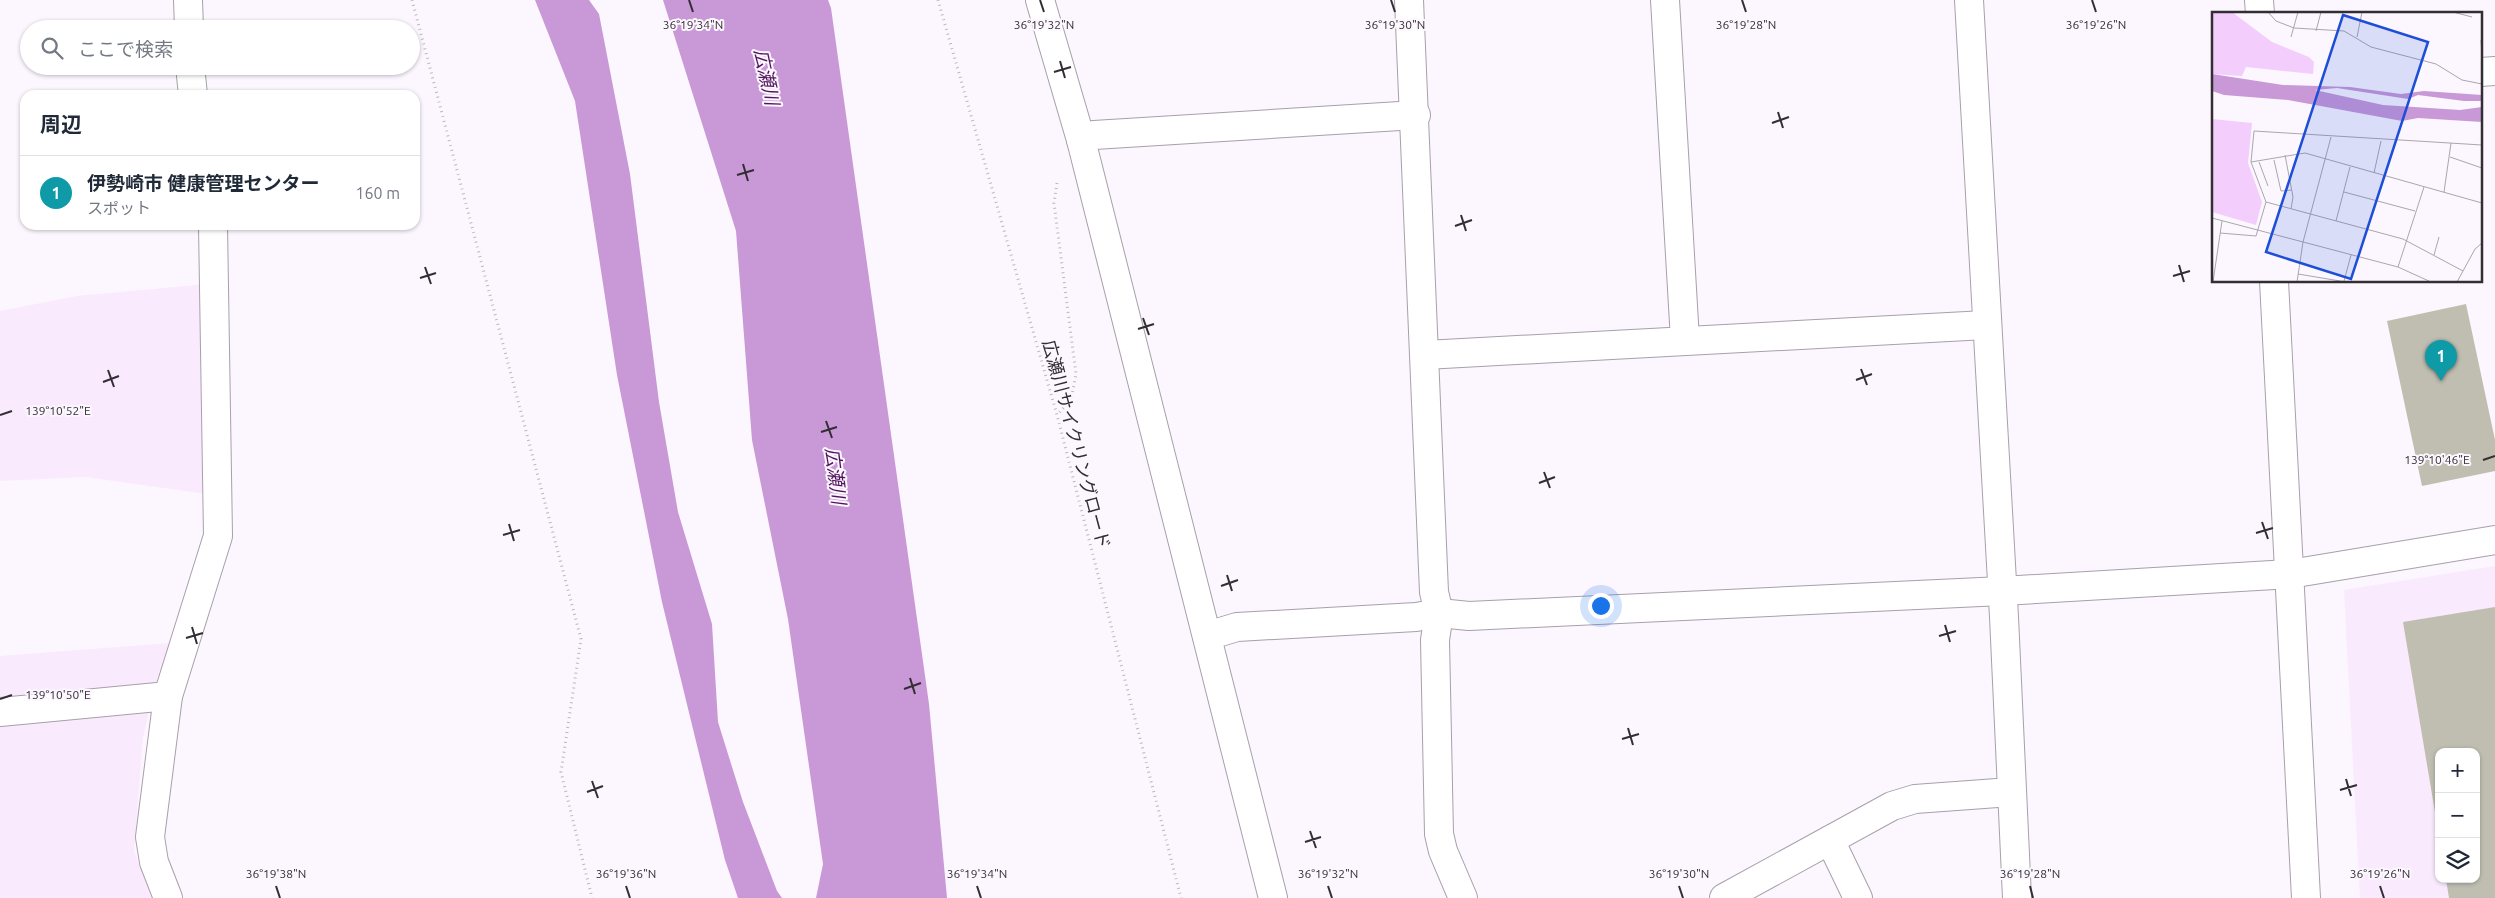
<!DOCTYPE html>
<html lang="ja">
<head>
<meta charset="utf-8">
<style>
	body { margin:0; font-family:Ubuntu,"Noto Sans JP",sans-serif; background:#f6f6f7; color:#1f2937 }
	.controls { position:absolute; right:15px; bottom:15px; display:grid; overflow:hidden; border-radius:10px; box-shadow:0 1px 4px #0004 }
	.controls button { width:45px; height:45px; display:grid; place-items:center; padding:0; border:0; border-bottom:1px solid #e0e1e3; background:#fff; color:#1f2937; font:25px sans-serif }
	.you { position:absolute; left:1600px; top:605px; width:18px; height:18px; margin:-12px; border:4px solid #fff; border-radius:50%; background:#1a73e8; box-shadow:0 0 0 8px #1a73e833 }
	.badge { display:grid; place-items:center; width:32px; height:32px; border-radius:50%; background:#0f766e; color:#fff; font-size:16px; font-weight:700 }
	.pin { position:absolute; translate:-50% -41px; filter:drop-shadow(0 1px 2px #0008) }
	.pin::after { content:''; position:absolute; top:26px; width:18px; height:15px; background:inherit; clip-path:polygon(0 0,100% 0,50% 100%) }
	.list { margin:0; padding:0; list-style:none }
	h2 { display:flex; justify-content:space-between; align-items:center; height:65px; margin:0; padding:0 20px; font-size:21px }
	h2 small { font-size:16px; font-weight:400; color:#747a83 }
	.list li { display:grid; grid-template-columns:32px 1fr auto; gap:15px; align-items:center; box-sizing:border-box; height:75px; padding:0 20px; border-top:1px solid #e0e1e3 }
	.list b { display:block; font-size:19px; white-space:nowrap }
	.list p { margin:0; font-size:16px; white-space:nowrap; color:#747a83 }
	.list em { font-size:16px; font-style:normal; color:#747a83 }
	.icon { flex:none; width:28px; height:28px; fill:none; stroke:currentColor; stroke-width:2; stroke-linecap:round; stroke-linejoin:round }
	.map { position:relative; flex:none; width:2495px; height:898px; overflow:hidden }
	.search { position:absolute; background:#fff; box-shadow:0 1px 4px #0004; left:20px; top:20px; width:400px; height:55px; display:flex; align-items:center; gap:12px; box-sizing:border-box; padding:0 18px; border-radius:28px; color:#747a83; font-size:19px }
	.panel { position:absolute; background:#fff; box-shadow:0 1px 4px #0004; left:20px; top:90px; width:400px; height:140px; border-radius:15px }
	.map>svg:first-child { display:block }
	.built { fill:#f9eafd; fill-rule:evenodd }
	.water { fill:#c998d6 }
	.building { fill:#bfbeb1 }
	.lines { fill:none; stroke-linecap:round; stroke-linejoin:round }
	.minor-casing { stroke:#a89faa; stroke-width:30 }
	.path { stroke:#bdb7be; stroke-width:3; stroke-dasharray:1 4; stroke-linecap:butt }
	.minor { stroke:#fff; stroke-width:28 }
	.ticks { fill:none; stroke:#322e33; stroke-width:2 }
	.labels { text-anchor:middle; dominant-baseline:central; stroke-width:4; stroke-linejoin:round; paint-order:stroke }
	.street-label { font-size:18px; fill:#322e33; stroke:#fcf6fe }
	.water-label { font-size:19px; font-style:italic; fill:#51145f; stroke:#fcf6fe }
	.inset-road { fill:none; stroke:#aba6ad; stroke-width:1 }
	.view { fill:#1d4ed8; fill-opacity:0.15; stroke:#1d4ed8; stroke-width:2.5 }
	.inset-edge { fill:none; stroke:#322e33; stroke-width:2.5 }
	.ticks-label { font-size:12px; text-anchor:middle; fill:#322e33; stroke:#fcf6fe; stroke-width:4; stroke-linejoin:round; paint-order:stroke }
</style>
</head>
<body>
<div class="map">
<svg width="2495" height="898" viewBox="0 0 2495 898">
	<rect width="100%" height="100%" fill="#fcf6fe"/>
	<g class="built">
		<polygon points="208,284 207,494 86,477 0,481 0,311 77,296"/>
		<path d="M2495 566V898H2360L2344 590ZM2439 752H2476V879H2439Z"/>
		<polygon points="172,643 158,676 143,737 134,851 152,898 0,898 0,656"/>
	</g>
	<g class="water">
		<polygon points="535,0 589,0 599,14 630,174 659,402 678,512 712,624 718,722 743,802 777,891 782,898 738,898 725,860 662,602 617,375 575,101"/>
		<polygon points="663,0 828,0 831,8 929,704 947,898 816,898 823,864 788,619 752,440 736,231"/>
	</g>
	<g class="building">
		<polygon points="2466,304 2495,440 2495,471 2422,486 2387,321"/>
		<polygon points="2495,607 2495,898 2449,898 2446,879 2476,879 2476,752 2439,752 2438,830 2403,622"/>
	</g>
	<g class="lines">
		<g class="minor-casing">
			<g id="minor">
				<polyline points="188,0 189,29"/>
				<polyline points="1040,0 1081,140 1273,898"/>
				<polyline points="1409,0 1434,592 1439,613 1435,640 1439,834 1443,851 1463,898"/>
				<polyline points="1665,0 1685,340"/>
				<polyline points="1969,0 2004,617 2017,898"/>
				<polyline points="2259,0 2260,14"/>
				<polyline points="190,66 193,95"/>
				<polyline points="2481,72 2495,71"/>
				<polyline points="1081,140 1094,135 1416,115"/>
				<polyline points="2274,281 2306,898"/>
				<polyline points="1425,355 1986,325"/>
				<polyline points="1207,636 1237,627 1416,617 1439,613 1469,616 2002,591 2290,574 2495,540"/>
				<polyline points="0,712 168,696"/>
				<polyline points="1830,840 1858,898"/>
				<polyline points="168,898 154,862 150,837 168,696 218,536 213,225"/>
				<polyline points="1724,898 1892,806 1915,799 2011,792"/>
			</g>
		</g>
		<g class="path">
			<polyline points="412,0 581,639 561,772 592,898"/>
			<polyline points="938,0 1057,415 1181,898"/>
			<polyline points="1057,183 1054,203 1076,374 1071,400 1057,415"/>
		</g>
		<use href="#minor" class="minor"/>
	</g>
	<path class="ticks" d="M689 0 693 12M1040 0 1044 12M1391 0 1395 12M1742 0 1746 12M2092 0 2096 12M1060 61 1065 78M1054 72 1071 67M1778 112 1783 128M1772 123 1789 117M743 164 748 181M737 175 754 170M1461 215 1466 231M1455 226 1472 220M2179 265 2184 282M425 267 431 284M2173 276 2190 271M420 278 436 273M1143 318 1149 335M1138 329 1154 324M1861 369 1867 385M108 370 114 387M1856 380 1872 374M103 382 119 376M0 415 12 411M826 421 832 438M821 432 837 427M2483 460 2495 456M1544 472 1550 488M1539 483 1555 477M2262 522 2268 539M509 524 514 541M2256 533 2273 528M503 535 520 530M1227 575 1232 591M1221 586 1238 580M1945 625 1950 642M192 627 197 644M1939 636 1956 631M186 638 203 633M910 678 915 694M904 689 921 683M0 699 12 695M1628 728 1633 745M1622 739 1639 734M2346 779 2351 796M592 781 598 798M2340 790 2357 785M587 792 603 786M1310 831 1316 848M1305 842 1321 837M276 886 280 898M626 886 630 898M977 886 981 898M1328 886 1332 898M1679 886 1683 898M2030 886 2033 898M2380 886 2384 898"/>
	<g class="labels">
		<g class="street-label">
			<text transform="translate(1077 444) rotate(75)">広瀬川サイクリングロード</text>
		</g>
		<g class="water-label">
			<text transform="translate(767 77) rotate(78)">広瀬川</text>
			<text transform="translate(836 476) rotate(83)">広瀬川</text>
		</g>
	</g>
	<g transform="translate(2212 12)">
		<rect width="270" height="270" fill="#fcf6fe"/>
		<path d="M0 0H20L60 30 97 45 102 50 101 62 34 55 30 64 0 62ZM0 107 40 111 36 151 50 190 44 213 0 200Z" fill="#f3cefc"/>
		<path d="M0 62 71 73 138 75 189 82 212 79 270 83 269 89H252L206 83 196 87 125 76 103 78 171 93 248 98 270 95V110L206 106 190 109 76 88 12 83 0 79Z" fill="#c998d6"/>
		<path class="inset-road" d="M56 0 64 9 82 16 132 19 159 35 224 52 250 68 270 72M241 0 260 5M104 19 109 0M79 25 86 0M145 25 150 0M269 28 270 45M73 143 81 185 79 197M238 145 270 156M62 148 69 179 80 178M39 150 93 141 270 191M47 150 56 174M162 161 169 129M132 180 203 199M232 180 239 131M54 190 191 227 251 259M0 206 186 255 219 270M124 209 138 155M8 221 44 224 54 190 39 150 42 119 270 133M222 243 227 225M186 255 212 175M86 262 134 270M132 269 139 243M1 270 10 209M85 270 91 230 119 125M245 270 263 237 270 231"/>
		<path class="view" d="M131 3 216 30 139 267 54 240Z"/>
		<rect width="270" height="270" class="inset-edge"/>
	</g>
	<g class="ticks-label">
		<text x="693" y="29">36°19'34"N</text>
		<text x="1044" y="29">36°19'32"N</text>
		<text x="1395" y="29">36°19'30"N</text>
		<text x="1746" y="29">36°19'28"N</text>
		<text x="2096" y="29">36°19'26"N</text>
		<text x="58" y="415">139°10'52"E</text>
		<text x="2437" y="464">139°10'46"E</text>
		<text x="58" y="699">139°10'50"E</text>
		<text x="626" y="878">36°19'36"N</text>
		<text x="977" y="878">36°19'34"N</text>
		<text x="1328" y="878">36°19'32"N</text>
		<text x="1679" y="878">36°19'30"N</text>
		<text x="2030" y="878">36°19'28"N</text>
		<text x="2380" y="878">36°19'26"N</text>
		<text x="276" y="878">36°19'38"N</text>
	</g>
</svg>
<div class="controls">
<button>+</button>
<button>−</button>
<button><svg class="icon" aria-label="layers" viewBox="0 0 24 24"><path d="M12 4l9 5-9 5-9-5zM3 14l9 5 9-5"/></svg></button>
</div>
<div class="you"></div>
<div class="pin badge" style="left:2441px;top:381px;background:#0f9aa8">1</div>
<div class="search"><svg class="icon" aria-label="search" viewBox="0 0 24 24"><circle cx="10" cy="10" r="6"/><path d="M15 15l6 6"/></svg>ここで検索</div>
<section class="panel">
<h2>周辺<small></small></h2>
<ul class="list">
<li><span class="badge" style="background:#0f9aa8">1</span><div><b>伊勢崎市 健康管理センター</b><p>スポット</p></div><em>160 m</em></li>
</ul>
</section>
</div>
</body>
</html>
